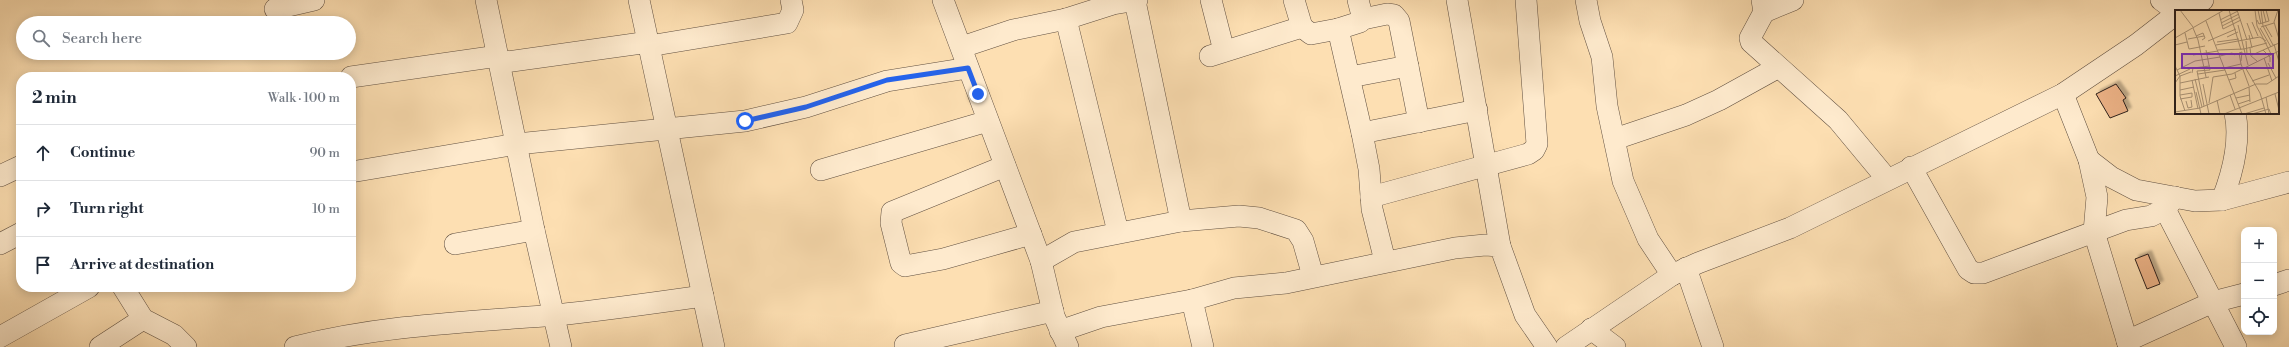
<!DOCTYPE html>
<html lang="en">
<head>
<meta charset="utf-8">
<style>
	body { margin:0; font-family:"Libre Bodoni",serif; background:#f2f2f3; color:#1f2937 }
	.controls { position:absolute; right:12px; bottom:12px; display:grid; overflow:hidden; border-radius:8px; box-shadow:0 2px 10px #0003 }
	.controls button { width:36px; height:36px; display:grid; place-items:center; padding:0; border:0; border-bottom:1px solid #e0e1e3; background:#fff; color:#1f2937; font:20px sans-serif }
	.stop { position:absolute; width:12px; height:12px; margin:-9px; border:3px solid #2563eb; border-radius:50%; background:#fff }
	.stop.end { background:#2563eb; border-color:#fff; box-shadow:0 1px 4px #0008 }
	.list { margin:0; padding:0; list-style:none }
	h2 { display:flex; justify-content:space-between; align-items:center; height:52px; margin:0; padding:0 16px; font-size:17px }
	h2 small { font-size:13px; font-weight:400; color:#747a83 }
	.list li { display:grid; grid-template-columns:26px 1fr auto; gap:12px; align-items:center; box-sizing:border-box; height:56px; padding:0 16px; border-top:1px solid #e0e1e3 }
	.list b { display:block; font-size:15px; white-space:nowrap }
	.list em { font-size:13px; font-style:normal; color:#747a83 }
	.icon { flex:none; width:22px; height:22px; fill:none; stroke:currentColor; stroke-width:2; stroke-linecap:round; stroke-linejoin:round }
	.map { position:relative; flex:none; width:2289px; height:347px; overflow:hidden }
	.search { position:absolute; background:#fff; box-shadow:0 2px 10px #0003; left:16px; top:16px; width:340px; height:44px; display:flex; align-items:center; gap:10px; box-sizing:border-box; padding:0 14px; border-radius:22px; color:#747a83; font-size:15px }
	.panel { position:absolute; background:#fff; box-shadow:0 2px 10px #0003; left:16px; top:72px; width:340px; height:220px; border-radius:16px }
	.map>svg:first-child { display:block }
	.building { fill:#ebb185; stroke:#2d201b; filter:url(#shadow) }
	.lines { fill:none; stroke-linecap:round; stroke-linejoin:round }
	.minor-casing { stroke:#615041; stroke-width:22 }
	.minor { stroke:#feeacd; stroke-width:21 }
	.route { stroke:#2563eb; stroke-width:5 }
	.inset-road { fill:none; stroke:#aa9376; stroke-width:1 }
	.view { fill:#7b2cbf; fill-opacity:0.15; stroke:#7b2cbf; stroke-width:2 }
	.inset-edge { fill:none; stroke:#2d201b; stroke-width:2 }
</style>
</head>
<body>
<div class="map">
<svg width="2289" height="347" viewBox="0 0 2289 347">
	<defs>
		<filter id="shadow"><feDropShadow dx="3.5" dy="-3.5" stdDeviation="1" flood-color="#0004"/></filter>
	</defs>
	<rect width="100%" height="100%" fill="#fddfb2"/>
	<filter id="stains"><feTurbulence type="fractalNoise" baseFrequency=".005" numOctaves="4"/><feColorMatrix values="0 0 0 0 .2 0 0 0 0 .09 0 0 0 0 .02 0 0 0 .5 -.17"/></filter>
	<radialGradient id="worn" r=".72"><stop offset=".6" stop-color="#630" stop-opacity="0"/><stop offset="1" stop-color="#630" stop-opacity=".3"/></radialGradient>
	<g class="building">
		<polygon points="2116,84 2126,98 2123,100 2128,111 2110,118 2096,94"/>
		<polygon points="2148,254 2160,284 2147,289 2135,259"/>
	</g>
	<g class="lines">
		<g class="minor-casing">
			<g id="minor">
				<polyline points="486,0 534,230 561,347"/>
				<polyline points="639,0 714,347"/>
				<polyline points="943,0 1041,261 1054,316 1068,347"/>
				<polyline points="1211,0 1224,51"/>
				<polyline points="1294,0 1302,27 1311,34 1338,29"/>
				<polyline points="1358,0 1363,19 1360,22 1338,29 1362,133 1369,169 1372,209 1385,261"/>
				<polyline points="1457,0 1500,246"/>
				<polyline points="1586,0 1590,21 1602,57 1607,106 1623,181 1648,239 1672,275"/>
				<polyline points="1762,0 1764,12 1750,38 1751,42 1838,120 1887,179"/>
				<polyline points="2161,0 2176,11"/>
				<polyline points="1135,1 1181,221"/>
				<polyline points="275,9 314,0"/>
				<polyline points="2181,11 2203,0"/>
				<polyline points="1764,12 1793,0"/>
				<polyline points="1066,19 1118,232"/>
				<polyline points="1363,19 1387,14 1394,15 1399,21 1419,122"/>
				<polyline points="649,46 787,23 793,10 791,0"/>
				<polyline points="962,47 1013,30 1066,19 1113,4 1137,0"/>
				<polyline points="1210,56 1302,27"/>
				<polyline points="499,63 649,42"/>
				<polyline points="351,77 498,56"/>
				<polyline points="1350,77 1408,66"/>
				<polyline points="2063,94 2089,160 2097,197 2094,232 2129,347"/>
				<polyline points="1362,133 1477,110"/>
				<polyline points="1615,139 1686,115 1719,100 1777,68"/>
				<polyline points="2089,160 2111,177 2136,190 2195,201 2222,200 2289,182"/>
				<polyline points="1005,166 892,212 891,223 901,263 905,266 943,259 1031,234"/>
				<polyline points="1911,167 1968,269 1974,273 1983,273 2126,220 2151,216 2165,209 2175,197"/>
				<polyline points="821,170 988,121"/>
				<polyline points="351,172 517,144 745,121 806,107 887,81 968,68"/>
				<polyline points="0,176 21,166"/>
				<polyline points="1371,197 1528,154 1534,150 1537,144 1526,0"/>
				<path d="M2222 200C2233 172 2241 142 2235 113"/>
				<polyline points="2165,209 2236,347"/>
				<polyline points="0,244 21,233"/>
				<polyline points="455,244 534,230"/>
				<polyline points="1041,261 1074,242 1181,221 1239,216 1259,218 1296,230 1303,241 1313,276"/>
				<polyline points="1686,268 1713,347"/>
				<polyline points="2274,285 2289,280"/>
				<polyline points="123,287 143,319 174,335 186,347"/>
				<polyline points="1192,300 1203,347"/>
				<polyline points="1591,329 1615,347"/>
				<polyline points="1060,331 1101,317 1192,300 1234,288 1286,283 1455,248 1485,245 1500,246 1525,315 1547,347"/>
				<polyline points="0,337 89,287"/>
				<polyline points="2127,341 2213,302 2244,294"/>
				<polyline points="905,345 1053,311"/>
				<polyline points="100,347 143,319"/>
				<path d="M295 347C381 325 468 322 556 315 605 310 654 303 703 296"/>
				<polyline points="1566,347 1672,275 1698,263 1790,228 2063,94 2136,45 2176,14"/>
			</g>
		</g>
		<use href="#minor" class="minor"/>
	</g>
	<g class="lines">
		<polyline class="route" points="745,121 806,107 887,80 968,68 978,94"/>
	</g>
	<g transform="translate(2175 10)">
		<rect width="104" height="104" fill="#fddfb2"/>
		<path class="inset-road" d="M5 0 18 17M54 0 66 40M62 0 72 30M80 0 82 16 96 44M83 0 86 14M86 0 88 16 98 35M88 0 91 12M103 0 99 12 104 29M44 3 48 19 66 10M45 10 63 1M82 10 84 14 94 11 91 0M31 11 67 104M77 12 83 26M46 13 64 4M72 13 78 29M63 15 73 55M90 15 97 27M47 16 65 7M86 17 99 13M18 18 23 30 31 67M85 18 96 37M10 23 14 39 30 36M74 25 77 38M21 26 28 23 30 28 27 30M52 27 63 22M0 28 49 0M13 29 29 26M33 31 61 19M71 31 72 44M42 32 64 29M99 34 104 52M0 35 12 32M41 35 85 27 91 31M75 38 76 46 82 51M31 40 35 60M43 40 69 39 92 33M88 40 95 47V52M18 45 43 41M77 45 104 33M45 46 57 43 60 45M89 48 97 71M66 51 67 42 64 43 66 54M93 53 101 68M0 56 5 66V86L10 101M70 57 85 83 91 104M49 58 66 54 74 76M2 60 20 51 45 47M17 63 18 58 35 56M23 64 50 60M0 66 15 59M20 69 27 97M17 70 23 99M54 70 61 68 60 63M77 71 94 65M0 73 5 66 16 62M5 73 34 67M28 74 34 104M74 77 75 92M5 80 19 77M21 82 26 104M100 84 104 100M5 85 17 83V87M55 85 60 99M91 87 94 104M61 88 75 85M5 89 17 87M42 90 45 104M11 91 13 98 17 97 16 90M34 93 38 67 57 64 104 41M63 94 75 90M29 96 22 61 35 60M0 102 25 98 81 74H92L104 66M49 104 104 82M69 104 89 98M77 104 94 99 96 104"/>
		<path class="view" d="M7 44H98V58H7Z"/>
		<rect width="104" height="104" class="inset-edge"/>
	</g>
	<rect width="100%" height="100%" filter="url(#stains)"/>
	<rect width="100%" height="100%" fill="url(#worn)"/>
</svg>
<div class="controls">
<button>+</button>
<button>−</button>
<button><svg class="icon" aria-label="locate" viewBox="0 0 24 24"><circle cx="12" cy="12" r="6"/><path d="M12 2v4M12 18v4M2 12h4M18 12h4"/></svg></button>
</div>
<div class="stop" style="left:745px;top:121px"></div>
<div class="stop end" style="left:978px;top:94px"></div>
<div class="search"><svg class="icon" aria-label="search" viewBox="0 0 24 24"><circle cx="10" cy="10" r="6"/><path d="M15 15l6 6"/></svg>Search here</div>
<section class="panel">
<h2>2 min<small>Walk · 100 m</small></h2>
<ul class="list">
<li><svg class="icon" aria-label="ahead" viewBox="0 0 24 24"><path d="M12 20V5M6 11l6-6 6 6"/></svg><div><b>Continue</b></div><em>90 m</em></li>
<li><svg class="icon" aria-label="right" viewBox="0 0 24 24"><path d="M7 20v-9h11M14 6l5 5-5 5"/></svg><div><b>Turn right</b></div><em>10 m</em></li>
<li><svg class="icon" aria-label="arrive" viewBox="0 0 24 24"><path d="M6 21V4h12l-3 4 3 4H6"/></svg><div><b>Arrive at destination</b></div></li>
</ul>
</section>
</div>
</body>
</html>
